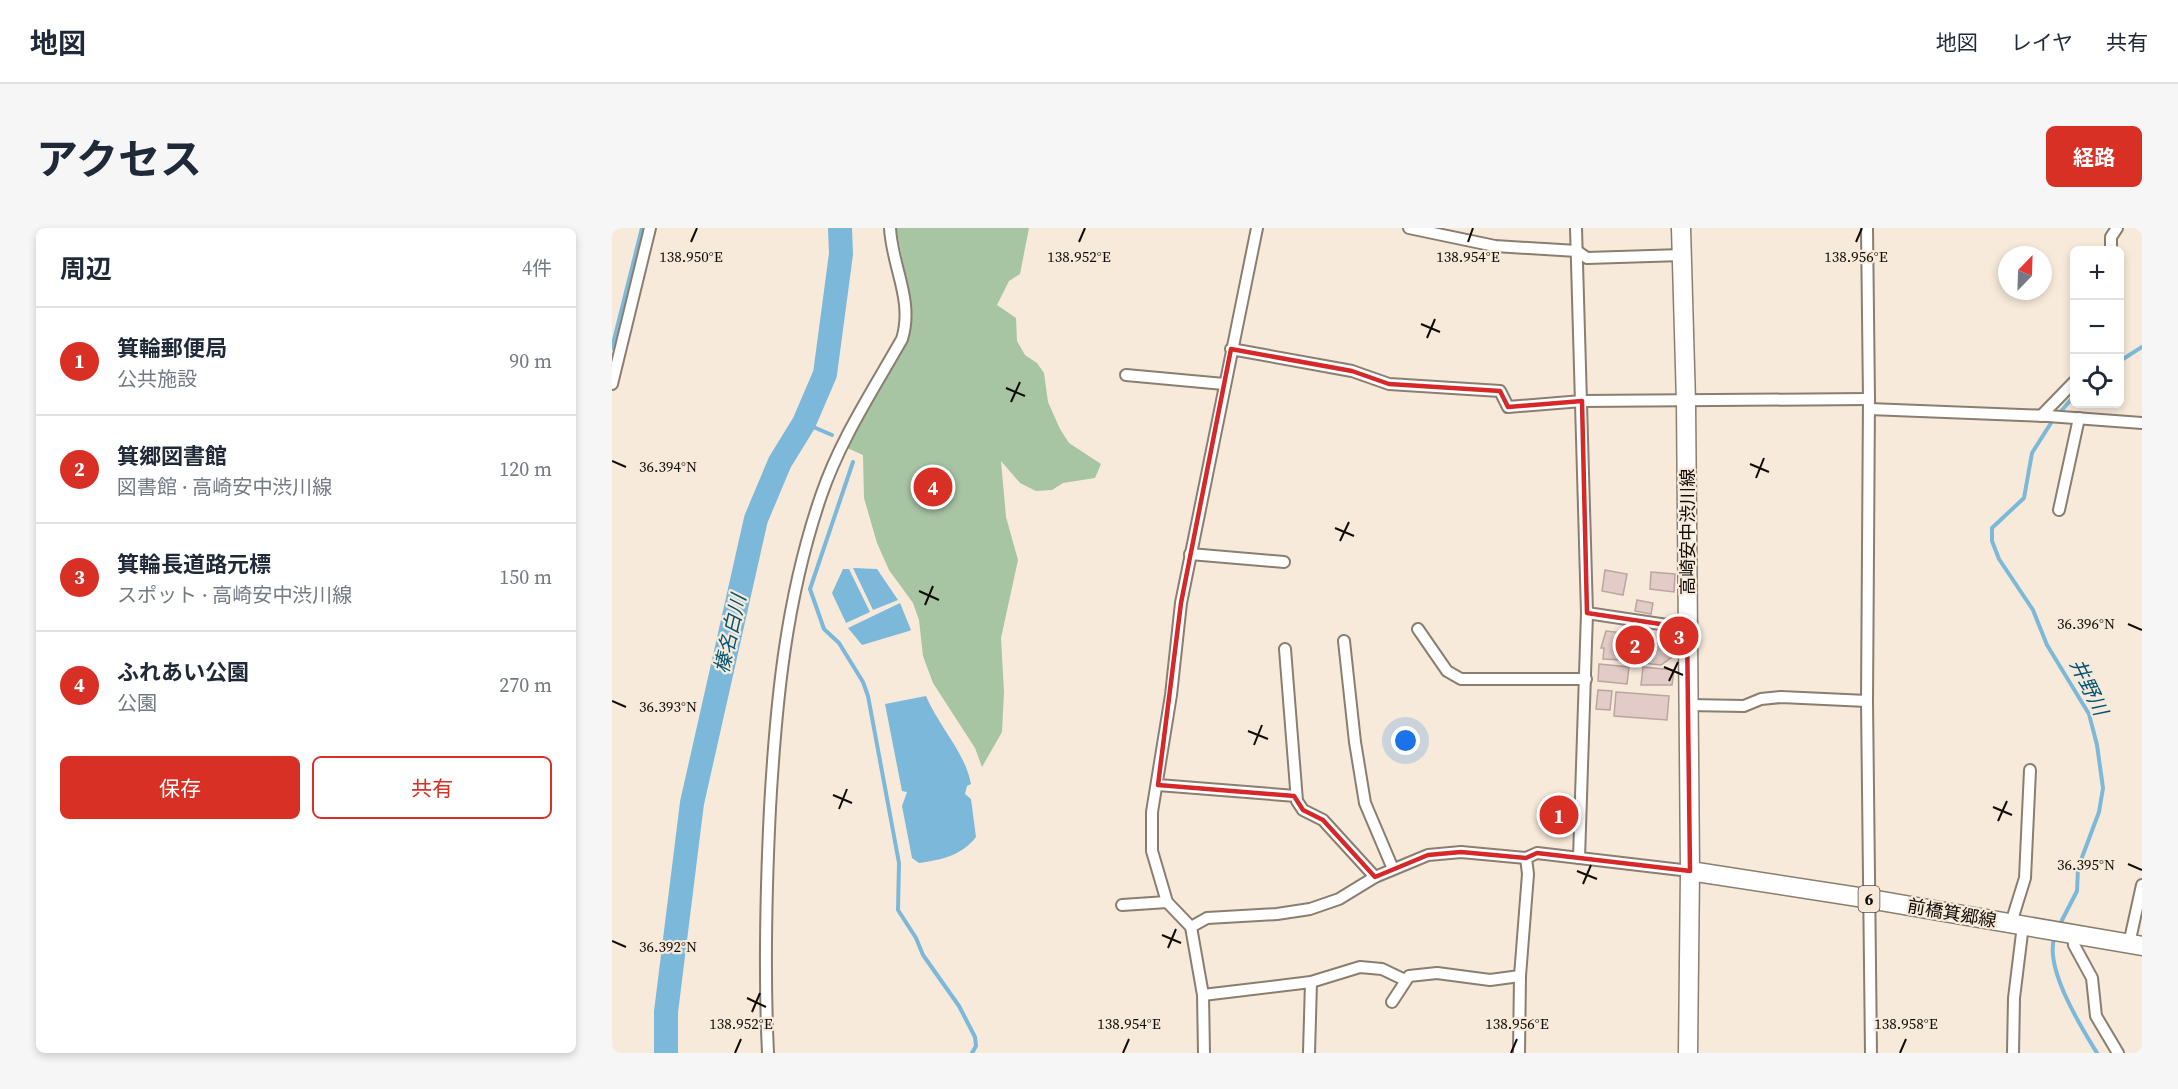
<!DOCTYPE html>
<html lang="ja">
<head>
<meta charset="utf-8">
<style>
	body { margin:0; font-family:"Source Serif 4","Noto Sans JP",serif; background:#f6f6f7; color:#1f2937 }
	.controls { position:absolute; right:18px; top:18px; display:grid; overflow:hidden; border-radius:9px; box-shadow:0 3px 9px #0003 }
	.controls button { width:54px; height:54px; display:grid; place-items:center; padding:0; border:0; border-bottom:2px solid #e0e1e3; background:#fff; color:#1f2937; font:30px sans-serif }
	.compass { position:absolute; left:1386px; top:18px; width:54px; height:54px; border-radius:50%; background:#fff; box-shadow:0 3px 9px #0003; rotate:23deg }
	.you { position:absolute; left:794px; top:513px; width:21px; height:21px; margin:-15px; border:4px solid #fff; border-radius:50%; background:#1a73e8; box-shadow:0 0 0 9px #1a73e833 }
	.badge { display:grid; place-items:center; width:39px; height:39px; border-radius:50%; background:#d93025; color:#fff; font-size:20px; font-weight:700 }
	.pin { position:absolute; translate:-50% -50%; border:3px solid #fff; box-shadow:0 2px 6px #0006 }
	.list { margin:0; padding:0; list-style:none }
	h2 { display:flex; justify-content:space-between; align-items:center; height:78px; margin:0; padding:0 24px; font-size:26px }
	h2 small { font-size:20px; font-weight:400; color:#747a83 }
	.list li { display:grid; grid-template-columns:39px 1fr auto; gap:18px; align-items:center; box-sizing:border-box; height:108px; padding:0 24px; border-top:2px solid #e0e1e3 }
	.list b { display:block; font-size:22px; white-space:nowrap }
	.list p { margin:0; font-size:20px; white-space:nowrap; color:#747a83 }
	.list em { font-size:20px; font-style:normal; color:#747a83 }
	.actions { display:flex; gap:12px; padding:18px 24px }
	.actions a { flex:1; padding:14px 0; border:2px solid #d93025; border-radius:9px; text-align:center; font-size:21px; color:#d93025 }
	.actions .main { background:#d93025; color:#fff }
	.icon { flex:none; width:33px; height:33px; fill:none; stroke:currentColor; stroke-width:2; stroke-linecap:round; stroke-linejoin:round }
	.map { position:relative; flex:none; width:1530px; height:825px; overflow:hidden; border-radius:9px }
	header { display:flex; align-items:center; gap:36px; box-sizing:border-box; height:84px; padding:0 30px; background:#fff; border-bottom:2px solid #e0e1e3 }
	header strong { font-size:28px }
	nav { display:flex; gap:33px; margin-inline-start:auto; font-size:21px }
	.intro { display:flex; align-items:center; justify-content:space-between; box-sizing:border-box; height:144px; padding:0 36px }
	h1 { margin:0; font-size:42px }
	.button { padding:15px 27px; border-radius:9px; background:#d93025; color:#fff; font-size:21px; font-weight:700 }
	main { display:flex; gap:36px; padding:0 36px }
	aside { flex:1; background:#fff; border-radius:9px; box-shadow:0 3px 9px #0003 }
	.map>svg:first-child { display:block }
	.green { fill:#a7c4a3 }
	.water { fill:#7cb8d9 }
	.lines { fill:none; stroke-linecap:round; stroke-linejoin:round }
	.stream { stroke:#7cb8d9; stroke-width:4 }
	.river { stroke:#7cb8d9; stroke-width:24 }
	.building { fill:#e3ccc8; stroke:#baa5a0; stroke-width:1.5 }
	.street-casing { stroke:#897e6f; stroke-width:14 }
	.primary-casing { stroke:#897e6f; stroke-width:21 }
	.street { stroke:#fff; stroke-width:10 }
	.primary { stroke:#fff; stroke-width:18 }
	.marked { fill:none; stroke:#d62828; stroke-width:4.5; stroke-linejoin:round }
	.ticks { fill:none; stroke:#0f0b06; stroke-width:2 }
	.labels { text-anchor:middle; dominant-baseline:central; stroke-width:4.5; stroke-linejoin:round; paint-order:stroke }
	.shield { fill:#f7eada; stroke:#554e46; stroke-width:1.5 }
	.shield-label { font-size:16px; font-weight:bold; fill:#0f0b06 }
	.street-label { font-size:18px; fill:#0f0b06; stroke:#f7eada }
	.water-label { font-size:20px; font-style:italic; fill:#035576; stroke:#f7eada }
	.ticks-label { font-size:15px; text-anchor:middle; fill:#0f0b06; stroke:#f7eada; stroke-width:4.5; stroke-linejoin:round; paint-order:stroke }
</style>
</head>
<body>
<header>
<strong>地図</strong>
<nav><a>地図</a><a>レイヤ</a><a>共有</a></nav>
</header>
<div class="intro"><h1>アクセス</h1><a class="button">経路</a></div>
<main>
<aside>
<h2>周辺<small>4件</small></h2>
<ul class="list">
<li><span class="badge">1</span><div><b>箕輪郵便局</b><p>公共施設</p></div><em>90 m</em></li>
<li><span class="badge">2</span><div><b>箕郷図書館</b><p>図書館 · 高崎安中渋川線</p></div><em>120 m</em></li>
<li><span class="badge">3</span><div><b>箕輪長道路元標</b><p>スポット · 高崎安中渋川線</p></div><em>150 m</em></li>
<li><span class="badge">4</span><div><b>ふれあい公園</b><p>公園</p></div><em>270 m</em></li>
</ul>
<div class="actions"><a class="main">保存</a><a>共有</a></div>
</aside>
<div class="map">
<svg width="1530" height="825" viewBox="0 0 1530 825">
	<rect width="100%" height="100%" fill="#f7eada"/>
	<polygon class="green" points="284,0 417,0 408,46 397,53 385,77 404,90 405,113 413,127 425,135 432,145 436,174 448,201 457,215 489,236 483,250 451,255 440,262 424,263 408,255 389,233 394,289 406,332 389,410 392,464 390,504 370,539 363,520 321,455 311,428 307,392 301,375 277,342 265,315 252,270 251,227 233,219 299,100 299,75"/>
	<g class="water">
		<polygon points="241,340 265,341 286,372 261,382"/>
		<polygon points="231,341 237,341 258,384 234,395 220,365"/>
		<polygon points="288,375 299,402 297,403 250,417 236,400"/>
		<path d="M314 468C327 499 353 524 359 556L355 558 353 566 359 571 364 609C349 628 329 632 307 635L300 630 290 578 295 564 290 563 273 476Z"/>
	</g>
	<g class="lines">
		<g class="stream">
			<polyline points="0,120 30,0"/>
			<polyline points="1508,133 1530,119"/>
			<polyline points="192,195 220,207"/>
			<polyline points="241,234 198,361 212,401 227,415 251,454 256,468 287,635 286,682 304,710 311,727 347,778 363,809 364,818 360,825"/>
			<polyline points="1447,698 1465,663 1466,640 1487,584 1491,560 1485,517 1477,486 1435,417 1421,382 1387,331 1380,313 1380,300 1412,270 1420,225 1439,195 1462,168"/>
			<path d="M1443 708C1431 738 1469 799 1485 825"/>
		</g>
		<polyline class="river" points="54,825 54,784 80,575 144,291 168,234 192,195 213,146 229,26 228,0"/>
	</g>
	<g class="building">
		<polygon points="993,342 1015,346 1011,367 990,363"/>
		<polygon points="1039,344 1063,346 1062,364 1038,361"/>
		<polygon points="1025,372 1041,375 1039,386 1023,383"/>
		<polygon points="1013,402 1056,411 1061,418 1060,429 1049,437 1021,434 1022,428 1011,427 1010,432 991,431 992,420 989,420 994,403 1012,405"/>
		<polygon points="987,436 1017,439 1015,456 986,453"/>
		<polygon points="1031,439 1062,442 1060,457 1029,457"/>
		<polygon points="986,462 1000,463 998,482 984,481"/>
		<polygon points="1004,464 1057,468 1055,492 1002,488"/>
	</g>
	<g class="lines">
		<g class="street-casing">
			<g id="street">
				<polyline points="797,0 883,18 965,23 975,30 1070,27"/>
				<polyline points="964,0 975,385 967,630"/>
				<polyline points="1255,0 1257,171 1255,473 1259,825"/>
				<polyline points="1499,22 1499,9 1505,0"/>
				<polyline points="619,121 740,143 777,156 888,163 896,179 970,173 1257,171"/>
				<polyline points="514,147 612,156"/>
				<polyline points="0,156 38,0"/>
				<polyline points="1257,181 1436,188 1530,195"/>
				<polyline points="1429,188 1462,154"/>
				<polyline points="1447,282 1467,190"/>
				<polyline points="578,326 672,334"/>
				<polyline points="975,385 1075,400"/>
				<polyline points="806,401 835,443 849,451 974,451"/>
				<polyline points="732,413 743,514 753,575 781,641"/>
				<polyline points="673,421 685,573 691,582 711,592 763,649"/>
				<polyline points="1076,477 1132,478 1149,471 1169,469 1255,473"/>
				<polyline points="546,557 684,568"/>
				<polyline points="510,677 555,674"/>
				<polyline points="1399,695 1413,650 1418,542"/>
				<polyline points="579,699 595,690 665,686 698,681 727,671 763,649 816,627 849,624 914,630"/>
				<polyline points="1461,705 1462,717 1480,750 1484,788 1506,825"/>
				<polyline points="1517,716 1530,657"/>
				<polyline points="591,767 699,754 748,739 770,741 793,752"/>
				<polyline points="780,774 797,748 825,745 878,752 908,748"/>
				<path d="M156 825C152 743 154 662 158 580 164 473 174 370 209 268 228 212 261 162 290 111 302 72 280 39 278 0"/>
				<polyline points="592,825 591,767 579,699 555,674 540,623 540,584 559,467 569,375 645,0"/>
				<polyline points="697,825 699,754"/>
				<polyline points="907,825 908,748 916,646 914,630 925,625 1078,643"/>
				<polyline points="1401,825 1402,770 1411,697"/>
			</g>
		</g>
		<g class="primary-casing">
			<g id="primary">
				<polyline points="1069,0 1074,174 1078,643 1076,825"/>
				<polyline points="1078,643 1246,669 1530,718"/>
			</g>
		</g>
		<use href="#street" class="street"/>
		<use href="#primary" class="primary"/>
	</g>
	<path class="marked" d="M619 121 740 143 777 156 888 163 896 179 970 173 975 385 1075 400 1078 643 925 625 914 630 849 624 816 627 763 649 711 592 691 582 682 568 546 557 569 375Z"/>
	<path class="ticks" d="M79 14 85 0M467 14 473 0M856 14 861 0M1244 14 1250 0M809 96 828 104M815 110 823 91M394 160 413 168M399 174 408 154M0 233 14 239M1138 236 1157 244M1144 250 1152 230M723 300 742 308M728 313 737 294M307 363 327 372M313 377 321 358M1516 396 1530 402M1052 439 1071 447M1057 453 1066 434M0 473 14 479M636 503 656 511M642 517 650 497M221 567 240 575M1381 579 1400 587M227 581 235 561M1386 593 1395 573M1516 636 1530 642M965 643 985 651M971 656 979 637M550 707 569 715M0 713 14 719M556 720 564 701M135 770 154 779M140 784 148 765M123 825 129 811M511 825 517 811M899 825 905 811M1288 825 1294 811"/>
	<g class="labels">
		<rect class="shield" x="1246.5" y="658" width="21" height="26" rx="4.5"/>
		<g class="shield-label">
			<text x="1257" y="671">6</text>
		</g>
		<g class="street-label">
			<text transform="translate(1075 304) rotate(-90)">高崎安中渋川線</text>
			<text transform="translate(1340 685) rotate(10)">前橋箕郷線</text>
		</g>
		<g class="water-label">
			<text transform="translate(118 406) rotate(-77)">榛名白川</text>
			<text transform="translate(1477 459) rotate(64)">井野川</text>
		</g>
	</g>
	<g class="ticks-label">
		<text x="467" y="34">138.952°E</text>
		<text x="856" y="34">138.954°E</text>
		<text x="1244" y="34">138.956°E</text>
		<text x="79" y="34">138.950°E</text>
		<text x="56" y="244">36.394°N</text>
		<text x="1474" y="401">36.396°N</text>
		<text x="56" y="484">36.393°N</text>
		<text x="1474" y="642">36.395°N</text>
		<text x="56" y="724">36.392°N</text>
		<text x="129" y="801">138.952°E</text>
		<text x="517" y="801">138.954°E</text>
		<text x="905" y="801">138.956°E</text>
		<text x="1294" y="801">138.958°E</text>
	</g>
</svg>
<div class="controls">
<button>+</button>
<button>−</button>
<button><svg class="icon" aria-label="locate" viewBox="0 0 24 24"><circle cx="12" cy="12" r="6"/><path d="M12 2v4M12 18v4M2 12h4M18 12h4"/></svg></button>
</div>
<svg class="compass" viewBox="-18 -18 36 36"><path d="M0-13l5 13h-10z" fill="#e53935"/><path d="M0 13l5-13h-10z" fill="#747a83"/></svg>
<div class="you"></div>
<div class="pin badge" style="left:947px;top:587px">1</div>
<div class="pin badge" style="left:1023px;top:417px">2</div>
<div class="pin badge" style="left:1067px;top:408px">3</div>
<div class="pin badge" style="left:321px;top:259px">4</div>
</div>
</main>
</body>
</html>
